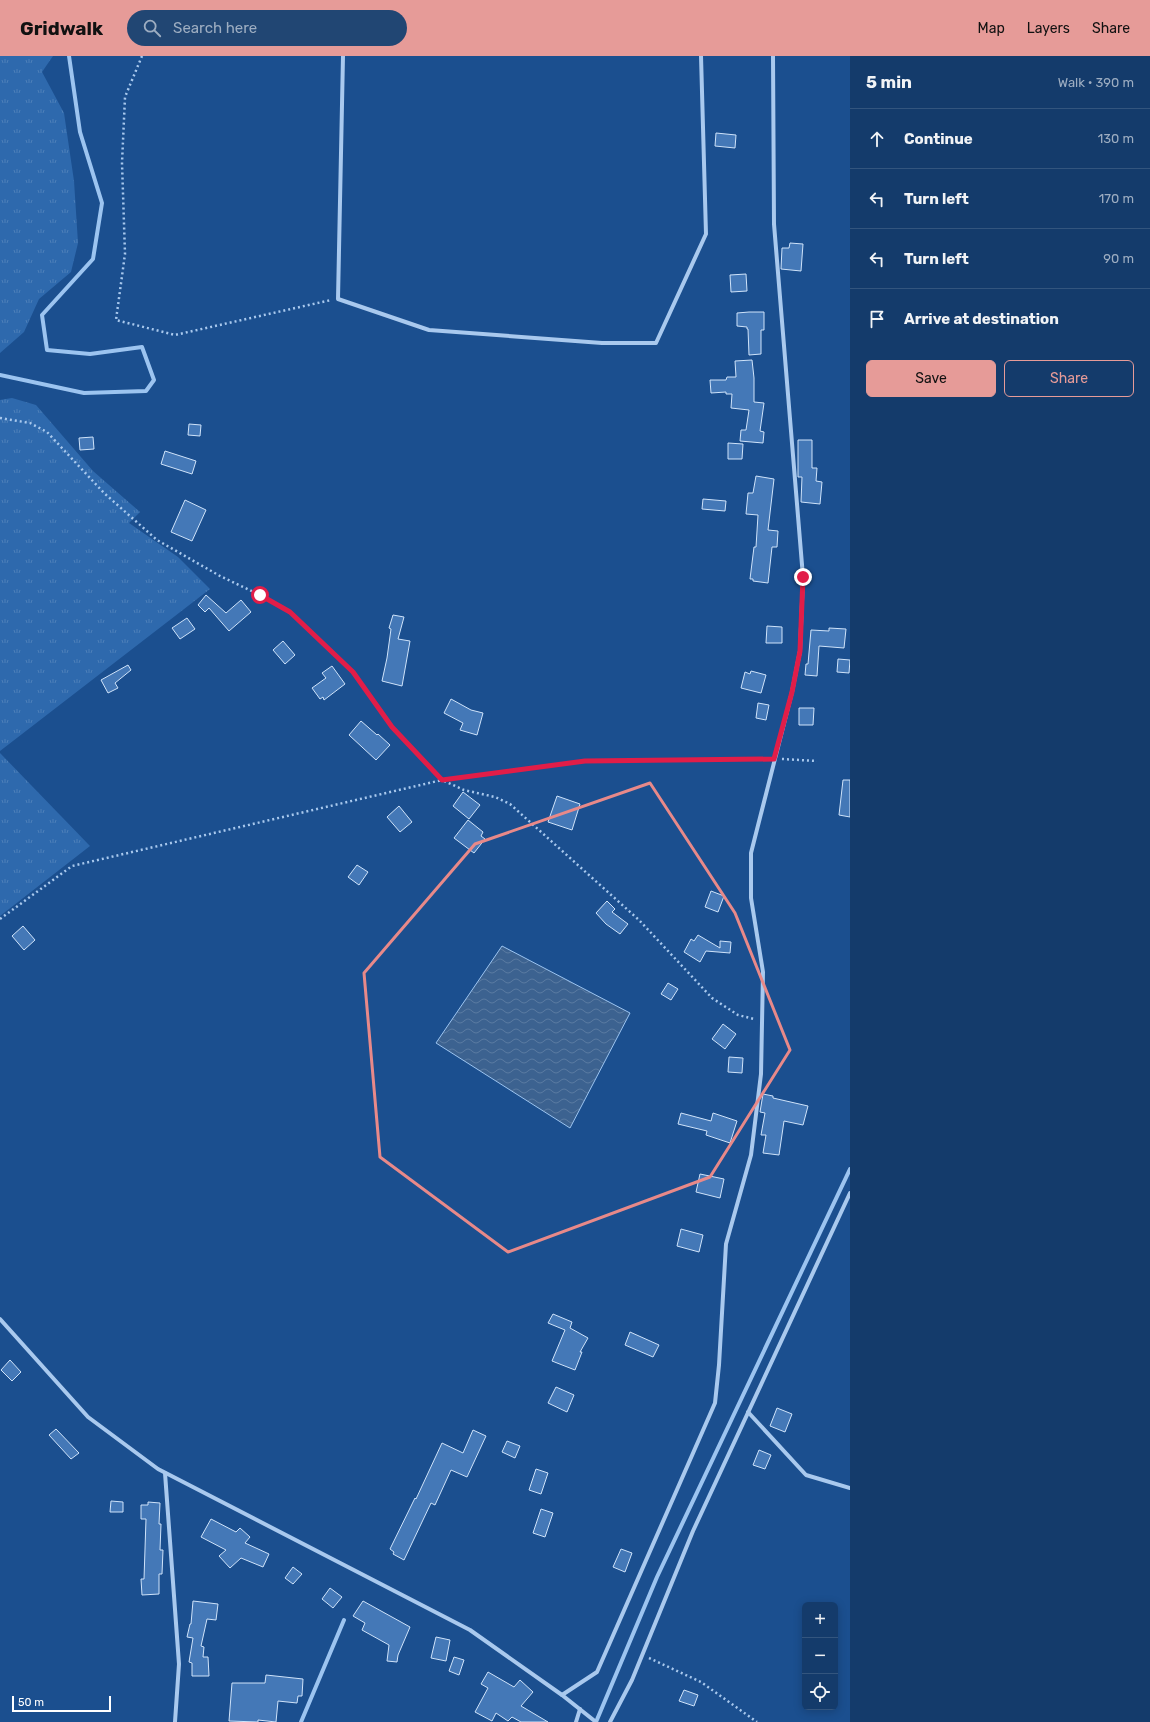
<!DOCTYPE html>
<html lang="en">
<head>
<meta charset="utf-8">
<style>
	body { margin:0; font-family:Rubik,sans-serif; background:#214673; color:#f1f3f6 }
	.controls { position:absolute; right:12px; bottom:12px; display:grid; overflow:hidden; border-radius:6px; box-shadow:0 2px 10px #0003 }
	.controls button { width:36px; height:36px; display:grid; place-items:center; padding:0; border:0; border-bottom:1px solid #33557e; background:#143b6b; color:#f1f3f6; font:20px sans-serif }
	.scale { position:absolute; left:12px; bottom:10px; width:99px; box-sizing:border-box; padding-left:4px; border:2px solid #fff; border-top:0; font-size:11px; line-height:14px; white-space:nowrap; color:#fff; -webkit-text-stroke:3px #1b4f8f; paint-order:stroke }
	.stop { position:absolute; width:12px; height:12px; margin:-9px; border:3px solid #e11d48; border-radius:50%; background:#fff }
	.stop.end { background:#e11d48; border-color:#fff; box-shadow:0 1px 4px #0008 }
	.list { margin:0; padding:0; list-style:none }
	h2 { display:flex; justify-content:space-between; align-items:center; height:52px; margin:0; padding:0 16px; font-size:17px }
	h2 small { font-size:13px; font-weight:400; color:#9dadc1 }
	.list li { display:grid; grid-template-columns:26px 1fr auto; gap:12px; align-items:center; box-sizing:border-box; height:60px; padding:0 16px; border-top:1px solid #33557e }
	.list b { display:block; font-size:15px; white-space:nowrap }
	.list em { font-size:13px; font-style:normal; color:#9dadc1 }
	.actions { display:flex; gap:8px; padding:12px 16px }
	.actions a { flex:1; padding:9px 0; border:1px solid #e69b98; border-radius:6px; text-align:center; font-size:14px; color:#e69b98 }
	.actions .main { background:#e69b98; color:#111 }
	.icon { flex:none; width:22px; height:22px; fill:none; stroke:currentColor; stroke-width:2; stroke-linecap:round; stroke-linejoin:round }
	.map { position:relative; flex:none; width:850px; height:1666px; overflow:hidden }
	header { display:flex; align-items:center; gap:24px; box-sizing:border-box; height:56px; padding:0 20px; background:#e69b98; color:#111 }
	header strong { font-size:19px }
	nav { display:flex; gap:22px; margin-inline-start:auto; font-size:14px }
	.search { width:280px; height:36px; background:#214673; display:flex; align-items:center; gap:10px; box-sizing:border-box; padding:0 14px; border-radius:22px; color:#9dadc1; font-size:15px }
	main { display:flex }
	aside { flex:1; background:#143b6b }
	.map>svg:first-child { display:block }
	.grass { fill:url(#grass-tufts) }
	.water { fill:url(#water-waves); stroke:#9cc4f0 }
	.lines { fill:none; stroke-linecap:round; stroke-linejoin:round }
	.stream { stroke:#9cc4f0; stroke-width:4 }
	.building { fill:#4478b7; stroke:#cfe3fa }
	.path { stroke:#a9c9ee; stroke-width:2.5; stroke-dasharray:2 3; stroke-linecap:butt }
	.minor { stroke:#a9c9ee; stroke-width:4 }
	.route { stroke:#e11d48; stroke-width:5 }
	.marked { fill:none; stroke:#e88989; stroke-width:3; stroke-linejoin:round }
</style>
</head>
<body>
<header>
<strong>Gridwalk</strong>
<div class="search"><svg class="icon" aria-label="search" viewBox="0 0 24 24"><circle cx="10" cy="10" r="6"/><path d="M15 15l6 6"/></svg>Search here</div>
<nav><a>Map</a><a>Layers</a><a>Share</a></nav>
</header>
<main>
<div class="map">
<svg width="850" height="1666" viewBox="0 0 850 1666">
	<defs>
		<pattern id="grass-tufts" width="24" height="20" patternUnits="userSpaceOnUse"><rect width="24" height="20" fill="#2e69ad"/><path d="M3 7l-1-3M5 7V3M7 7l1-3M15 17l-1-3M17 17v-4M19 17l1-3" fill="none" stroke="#4d80b9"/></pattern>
		<pattern id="water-waves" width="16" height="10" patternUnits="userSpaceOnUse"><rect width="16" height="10" fill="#3c6290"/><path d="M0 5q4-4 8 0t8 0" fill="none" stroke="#597aa1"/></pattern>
	</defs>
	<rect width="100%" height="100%" fill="#1b4f8f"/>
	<g class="grass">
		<polygon points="0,0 53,0 42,16 64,57 74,125 78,187 71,216 39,243 24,276 0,297"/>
		<polygon points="12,342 36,349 93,415 140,456 129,467 178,501 210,533 0,695 0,344"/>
		<polygon points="0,697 90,790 0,860"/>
	</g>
	<polygon class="water" points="502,890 630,957 570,1072 436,987"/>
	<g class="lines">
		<g class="stream">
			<polyline points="0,319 84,337 146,335 154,324 142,291 90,298 47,294 42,259 93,203 102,147 80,76 69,0"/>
			<polyline points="301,1666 344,1564"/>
			<polyline points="596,1666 657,1521 850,1113"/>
		</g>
	</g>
	<g class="building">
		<polygon points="716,77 736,79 735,92 715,90"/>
		<polygon points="790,187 803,188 801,215 781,213 782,192 789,192"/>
		<polygon points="746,218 747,235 731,236 730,219"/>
		<polygon points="749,256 764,256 764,274 761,274 761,298 749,299 748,273 747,273 747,271 737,270 737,257"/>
		<polygon points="752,304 754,322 754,346 764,347 760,375 764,376 763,387 740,385 741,374 746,374 749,354 731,352 732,338 726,338 726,336 711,337 710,324 726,324 727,321 736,321 735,305"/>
		<polygon points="189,368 201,369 200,380 188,379"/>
		<polygon points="93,381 94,393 80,394 79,382"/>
		<polygon points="798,384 812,384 812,412 817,412 816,425 822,426 820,448 801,446 802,421 798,421"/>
		<polygon points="728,387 743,388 742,403 728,403"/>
		<polygon points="165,395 196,405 192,418 161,408"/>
		<polygon points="756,420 774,423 768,474 778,475 777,491 772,491 768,527 753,525 753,523 750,523 754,491 756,491 758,459 746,458 748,437 753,437"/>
		<polygon points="703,443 726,445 725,455 702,453"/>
		<polygon points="185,444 206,454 192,485 171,476"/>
		<polygon points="206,539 226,557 241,544 251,556 229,575 209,552 205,556 198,549"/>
		<polygon points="393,559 404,561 398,583 410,585 402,630 382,625 387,602 391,573 389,572"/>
		<polygon points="187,562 195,573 180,583 172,572"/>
		<polygon points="767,570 782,571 782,587 766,587"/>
		<polygon points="829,572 846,573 844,592 819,590 817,620 805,619 806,608 808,608 811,574 829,575"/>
		<polygon points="283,585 295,599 285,608 273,594"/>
		<polygon points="838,603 850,604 849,617 837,616"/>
		<polygon points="128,609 131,614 115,627 118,632 108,637 101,624"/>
		<polygon points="332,610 345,628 324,644 323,641 320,643 312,632 326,622 322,617"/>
		<polygon points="751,615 766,619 761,637 741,632 745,616 750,618"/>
		<polygon points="451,643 471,654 483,657 477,679 460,674 463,667 444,657"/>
		<polygon points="758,647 769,649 766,664 756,662"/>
		<polygon points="799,652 814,652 813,669 799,669"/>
		<polygon points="361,665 377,679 378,678 390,689 376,704 349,679"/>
		<polygon points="843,724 850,724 850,761 839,759"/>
		<polygon points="463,736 480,749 469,763 453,750"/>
		<polygon points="557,740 580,748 572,774 548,766"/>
		<polygon points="399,750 412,766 400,776 387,761"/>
		<polygon points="468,764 483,776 481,780 485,783 474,797 454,782"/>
		<polygon points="357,809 368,816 359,829 348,821"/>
		<polygon points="711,835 724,840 718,856 705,851"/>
		<polygon points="607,845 615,853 612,856 628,868 620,878 606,868 596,857"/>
		<polygon points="23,870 35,884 24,894 12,880"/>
		<polygon points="698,879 720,892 720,885 731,886 730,897 706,895 700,906 684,896 691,883 694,885"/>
		<polygon points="668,927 678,933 671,944 661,938"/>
		<polygon points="723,968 736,978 725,993 712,983"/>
		<polygon points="729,1001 743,1002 742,1017 728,1016"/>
		<polygon points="763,1038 773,1040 773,1042 808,1050 803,1069 784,1065 779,1099 763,1097 766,1079 761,1079 765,1057 760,1056"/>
		<polygon points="681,1057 711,1065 713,1057 737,1065 730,1087 706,1079 707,1075 678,1068"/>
		<polygon points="700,1118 724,1123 720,1142 696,1136"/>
		<polygon points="681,1173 703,1179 699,1196 677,1190"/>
		<polygon points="553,1258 572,1266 570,1272 588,1282 580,1296 582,1296 575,1314 552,1305 565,1274 548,1267"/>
		<polygon points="630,1276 659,1289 653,1301 625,1289"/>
		<polygon points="10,1304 21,1316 12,1325 1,1314"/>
		<polygon points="556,1331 574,1339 567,1356 548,1347"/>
		<polygon points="777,1352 792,1358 785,1376 770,1370"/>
		<polygon points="56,1373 79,1397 71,1403 49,1379"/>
		<polygon points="473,1374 486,1380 467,1421 451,1414 435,1449 431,1447 404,1504 393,1498 394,1496 390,1493 415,1442 416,1443 442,1387 463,1397"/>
		<polygon points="507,1385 520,1390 515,1402 502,1396"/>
		<polygon points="759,1394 771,1399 765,1413 753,1409"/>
		<polygon points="536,1413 548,1417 541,1438 529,1434"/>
		<polygon points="111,1445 123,1446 123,1456 110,1456"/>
		<polygon points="148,1446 160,1447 159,1468 161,1468 160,1494 163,1494 162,1518 159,1518 159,1538 142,1539 141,1523 144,1523 146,1463 141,1463 141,1449 148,1449"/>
		<polygon points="541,1453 553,1457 545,1481 533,1477"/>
		<polygon points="211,1463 236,1476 240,1472 250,1481 245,1487 269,1498 263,1511 241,1502 230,1512 219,1500 226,1494 201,1481"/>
		<polygon points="621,1493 632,1497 625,1516 613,1511"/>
		<polygon points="293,1511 302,1518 293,1528 285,1522"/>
		<polygon points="330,1532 342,1541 333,1552 322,1543"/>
		<polygon points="193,1545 218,1548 216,1564 207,1563 201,1590 204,1591 203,1601 208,1601 209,1620 192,1620 192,1607 189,1606 193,1582 187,1581 190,1568 191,1568"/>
		<polygon points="363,1545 410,1571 398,1599 397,1606 387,1605 389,1589 362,1574 365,1567 353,1560"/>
		<polygon points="436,1581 450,1584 446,1605 431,1602"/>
		<polygon points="454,1601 464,1604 459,1619 449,1615"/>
		<polygon points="488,1616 514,1631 520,1624 533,1636 521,1650 548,1666 521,1666 512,1661 508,1665 496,1657 492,1665 475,1656 488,1632 481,1628"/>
		<polygon points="266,1619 303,1623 302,1640 298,1640 297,1647 278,1645 276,1666 258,1664 258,1666 229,1665 232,1627 265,1627"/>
		<polygon points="684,1634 698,1639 694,1650 679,1645"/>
	</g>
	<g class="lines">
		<g class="path">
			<polyline points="142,0 125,41 122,107 125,198 116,264 175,279 331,244"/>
			<polyline points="0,362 30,367 47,376 104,437 157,484 220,520 260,539 290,556 353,616 392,671 442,724 464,734 495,741 510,748 639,864 712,942 738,959 754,963"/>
			<polyline points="782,703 817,705"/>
			<polyline points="0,863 72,810 442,724 585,705 767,703"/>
			<polyline points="649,1602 701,1626 757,1666"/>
		</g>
		<g class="minor">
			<polyline points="343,0 338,243 429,274 602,287 656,287 706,178 701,0"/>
			<polyline points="0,1263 88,1361 158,1413 470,1574 562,1639 596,1666"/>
			<polyline points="748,1356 806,1419 850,1432"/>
			<polyline points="165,1417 179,1608 175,1666"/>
			<polyline points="562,1639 597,1616 715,1347 719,1309 726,1188 751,1099 761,1018 763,916 751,842 751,797 792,636 800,595 803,521 774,168 773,0"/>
			<polyline points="576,1666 580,1653"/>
			<polyline points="610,1666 632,1624 693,1475 850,1137"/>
		</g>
	</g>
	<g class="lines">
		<polyline class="route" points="260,539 290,556 353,616 392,671 442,724 585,705 774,703 792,636 800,595 803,521"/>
	</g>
	<path class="marked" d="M650 727 735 857 790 994 710 1121 508 1196 380 1101 364 917 475 788Z"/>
</svg>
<div class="controls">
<button>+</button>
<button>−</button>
<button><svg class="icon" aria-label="locate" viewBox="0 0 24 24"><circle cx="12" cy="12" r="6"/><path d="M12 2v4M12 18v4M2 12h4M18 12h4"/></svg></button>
</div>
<div class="scale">50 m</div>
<div class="stop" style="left:260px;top:539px"></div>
<div class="stop end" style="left:803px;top:521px"></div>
</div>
<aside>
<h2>5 min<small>Walk · 390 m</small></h2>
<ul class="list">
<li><svg class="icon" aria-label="ahead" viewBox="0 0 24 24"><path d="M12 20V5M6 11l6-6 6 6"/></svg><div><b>Continue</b></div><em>130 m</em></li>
<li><svg class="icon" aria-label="left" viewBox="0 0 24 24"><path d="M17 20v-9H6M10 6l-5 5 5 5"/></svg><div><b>Turn left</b></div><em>170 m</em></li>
<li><svg class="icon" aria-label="left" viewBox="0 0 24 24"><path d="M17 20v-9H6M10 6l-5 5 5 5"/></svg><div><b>Turn left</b></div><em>90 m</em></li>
<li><svg class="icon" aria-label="arrive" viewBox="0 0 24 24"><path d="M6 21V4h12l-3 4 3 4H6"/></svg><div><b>Arrive at destination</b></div></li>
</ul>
<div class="actions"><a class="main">Save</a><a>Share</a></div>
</aside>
</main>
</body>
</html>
